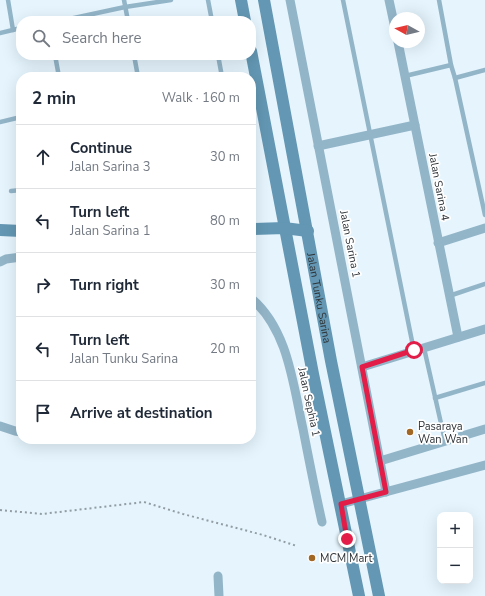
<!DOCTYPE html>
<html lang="en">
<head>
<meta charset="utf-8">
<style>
	body { margin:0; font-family:"Nunito Sans",sans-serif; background:#f2f2f3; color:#1f2937 }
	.controls { position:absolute; right:12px; bottom:12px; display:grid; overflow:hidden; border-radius:8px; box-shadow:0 4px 16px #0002 }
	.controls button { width:36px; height:36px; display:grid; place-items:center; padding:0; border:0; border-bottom:1px solid #e0e1e3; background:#fff; color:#1f2937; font:20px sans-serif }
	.compass { position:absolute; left:389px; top:12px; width:36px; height:36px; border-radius:50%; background:#fff; box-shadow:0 4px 16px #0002; rotate:278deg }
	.stop { position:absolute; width:12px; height:12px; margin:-9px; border:3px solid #e11d48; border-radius:50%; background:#fff }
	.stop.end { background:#e11d48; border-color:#fff; box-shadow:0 1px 4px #0008 }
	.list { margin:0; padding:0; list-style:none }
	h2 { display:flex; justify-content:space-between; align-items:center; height:52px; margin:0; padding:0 16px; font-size:17px }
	h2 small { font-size:13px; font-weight:400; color:#747a83 }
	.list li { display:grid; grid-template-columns:26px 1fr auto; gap:12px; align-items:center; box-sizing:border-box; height:64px; padding:0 16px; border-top:1px solid #e0e1e3 }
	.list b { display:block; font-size:15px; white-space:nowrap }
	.list p { margin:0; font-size:13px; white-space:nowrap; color:#747a83 }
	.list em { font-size:13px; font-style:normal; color:#747a83 }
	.icon { flex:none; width:22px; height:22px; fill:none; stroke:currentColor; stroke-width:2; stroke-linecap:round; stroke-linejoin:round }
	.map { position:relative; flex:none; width:485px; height:596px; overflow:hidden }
	.search { position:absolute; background:#fff; box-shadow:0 4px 16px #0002; left:16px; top:16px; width:240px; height:44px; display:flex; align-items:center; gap:10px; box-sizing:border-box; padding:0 14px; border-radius:16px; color:#747a83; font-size:15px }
	.panel { position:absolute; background:#fff; box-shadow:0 4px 16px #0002; left:16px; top:72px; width:240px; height:372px; border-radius:16px }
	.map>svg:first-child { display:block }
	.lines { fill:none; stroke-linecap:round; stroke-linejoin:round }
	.path { stroke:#929da3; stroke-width:2; stroke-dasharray:2 3; stroke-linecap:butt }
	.lane { stroke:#93b5c8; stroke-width:4.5 }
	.street { stroke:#93b5c8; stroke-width:9 }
	.secondary { stroke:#6397b3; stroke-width:12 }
	.route { stroke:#e11d48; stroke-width:5 }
	.poi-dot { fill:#a16825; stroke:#fff; stroke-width:1.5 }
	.labels { text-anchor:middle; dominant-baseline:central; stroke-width:3.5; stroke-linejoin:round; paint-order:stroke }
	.street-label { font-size:11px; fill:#2f3438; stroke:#fff }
	.poi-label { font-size:11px; fill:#2f3438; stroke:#fff; text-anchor:start }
</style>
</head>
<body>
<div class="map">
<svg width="485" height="596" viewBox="0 0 485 596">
	<rect width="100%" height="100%" fill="#e5f4fd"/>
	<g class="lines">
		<polyline class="path" points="0,510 42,514 144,502 183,514 263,535 297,546"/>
		<g class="lane">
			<polyline points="8,0 13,30"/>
			<polyline points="124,0 128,21"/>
			<polyline points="208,0 212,21"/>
			<polyline points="343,0 414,351"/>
			<polyline points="439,0 451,65 455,78 485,215"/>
			<polyline points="60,21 125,7 171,0"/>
			<polyline points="0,33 21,28"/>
			<polyline points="55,55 59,77"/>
			<polyline points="134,55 138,77"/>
			<polyline points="218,55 222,77"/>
			<polyline points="405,76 451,65"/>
			<polyline points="455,78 485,70"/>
			<polyline points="0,122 21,117"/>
			<polyline points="11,191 21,190"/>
			<polyline points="449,296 485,284"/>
			<polyline points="424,348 445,441"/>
			<polyline points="435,398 485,383"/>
		</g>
		<g class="street">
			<polyline points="290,0 386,492"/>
			<polyline points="389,0 395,28"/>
			<polyline points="398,42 458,337"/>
			<polyline points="318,146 415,125"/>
			<polyline points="438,243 485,228"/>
			<polyline points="0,262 6,259 21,257"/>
			<path d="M251 298C288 329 293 384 303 429 309 460 315 491 322 522"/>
			<polyline points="362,367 485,329"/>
			<polyline points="0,426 15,431 21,432"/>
			<polyline points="380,461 485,429"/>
			<polyline points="341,504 485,465"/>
			<polyline points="218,576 219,596"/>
		</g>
		<g class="secondary">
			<polyline points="241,0 245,21"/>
			<path id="s1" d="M264 0 331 361 379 596"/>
			<polyline points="251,51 313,374 359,596"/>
			<polyline points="251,229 284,228 308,231"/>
			<polyline points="0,230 21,231"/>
		</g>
	</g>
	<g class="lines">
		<polyline class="route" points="347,539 341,504 386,492 362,367 414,350"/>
	</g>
	<g class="poi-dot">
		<circle cx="410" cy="432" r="4"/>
		<circle cx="312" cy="558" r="4"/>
	</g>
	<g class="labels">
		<g class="street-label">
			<text transform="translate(439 187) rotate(79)">Jalan Sarina 4</text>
			<text transform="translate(350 244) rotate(79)">Jalan Sarina 1</text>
			<text stroke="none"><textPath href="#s1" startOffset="303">Jalan Tunku Sarina</textPath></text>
			<text transform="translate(309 402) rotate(78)">Jalan Sephia 1</text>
		</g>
		<g class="poi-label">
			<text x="418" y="426">Pasaraya<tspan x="418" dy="13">Wan Wan</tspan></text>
			<text x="320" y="558">MCM Mart</text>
		</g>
	</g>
</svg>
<div class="controls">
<button>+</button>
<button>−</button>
</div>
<svg class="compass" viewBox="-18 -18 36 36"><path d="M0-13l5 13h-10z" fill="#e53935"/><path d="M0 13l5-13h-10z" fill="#747a83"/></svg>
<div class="stop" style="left:414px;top:350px"></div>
<div class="stop end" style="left:347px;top:539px"></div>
<div class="search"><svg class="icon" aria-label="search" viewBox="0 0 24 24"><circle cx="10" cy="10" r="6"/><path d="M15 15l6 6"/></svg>Search here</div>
<section class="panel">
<h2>2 min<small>Walk · 160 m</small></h2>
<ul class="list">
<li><svg class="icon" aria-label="ahead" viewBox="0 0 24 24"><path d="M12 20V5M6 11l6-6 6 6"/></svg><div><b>Continue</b><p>Jalan Sarina 3</p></div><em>30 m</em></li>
<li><svg class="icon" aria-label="left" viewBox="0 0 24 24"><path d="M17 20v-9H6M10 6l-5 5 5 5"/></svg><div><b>Turn left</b><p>Jalan Sarina 1</p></div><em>80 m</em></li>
<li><svg class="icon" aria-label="right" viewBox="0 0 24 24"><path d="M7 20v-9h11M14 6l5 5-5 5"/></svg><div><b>Turn right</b></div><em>30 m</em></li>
<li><svg class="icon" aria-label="left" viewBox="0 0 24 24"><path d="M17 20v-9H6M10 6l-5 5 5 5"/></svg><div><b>Turn left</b><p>Jalan Tunku Sarina</p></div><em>20 m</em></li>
<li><svg class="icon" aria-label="arrive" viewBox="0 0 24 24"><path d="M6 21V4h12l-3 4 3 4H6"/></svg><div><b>Arrive at destination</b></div></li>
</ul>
</section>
</div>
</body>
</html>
